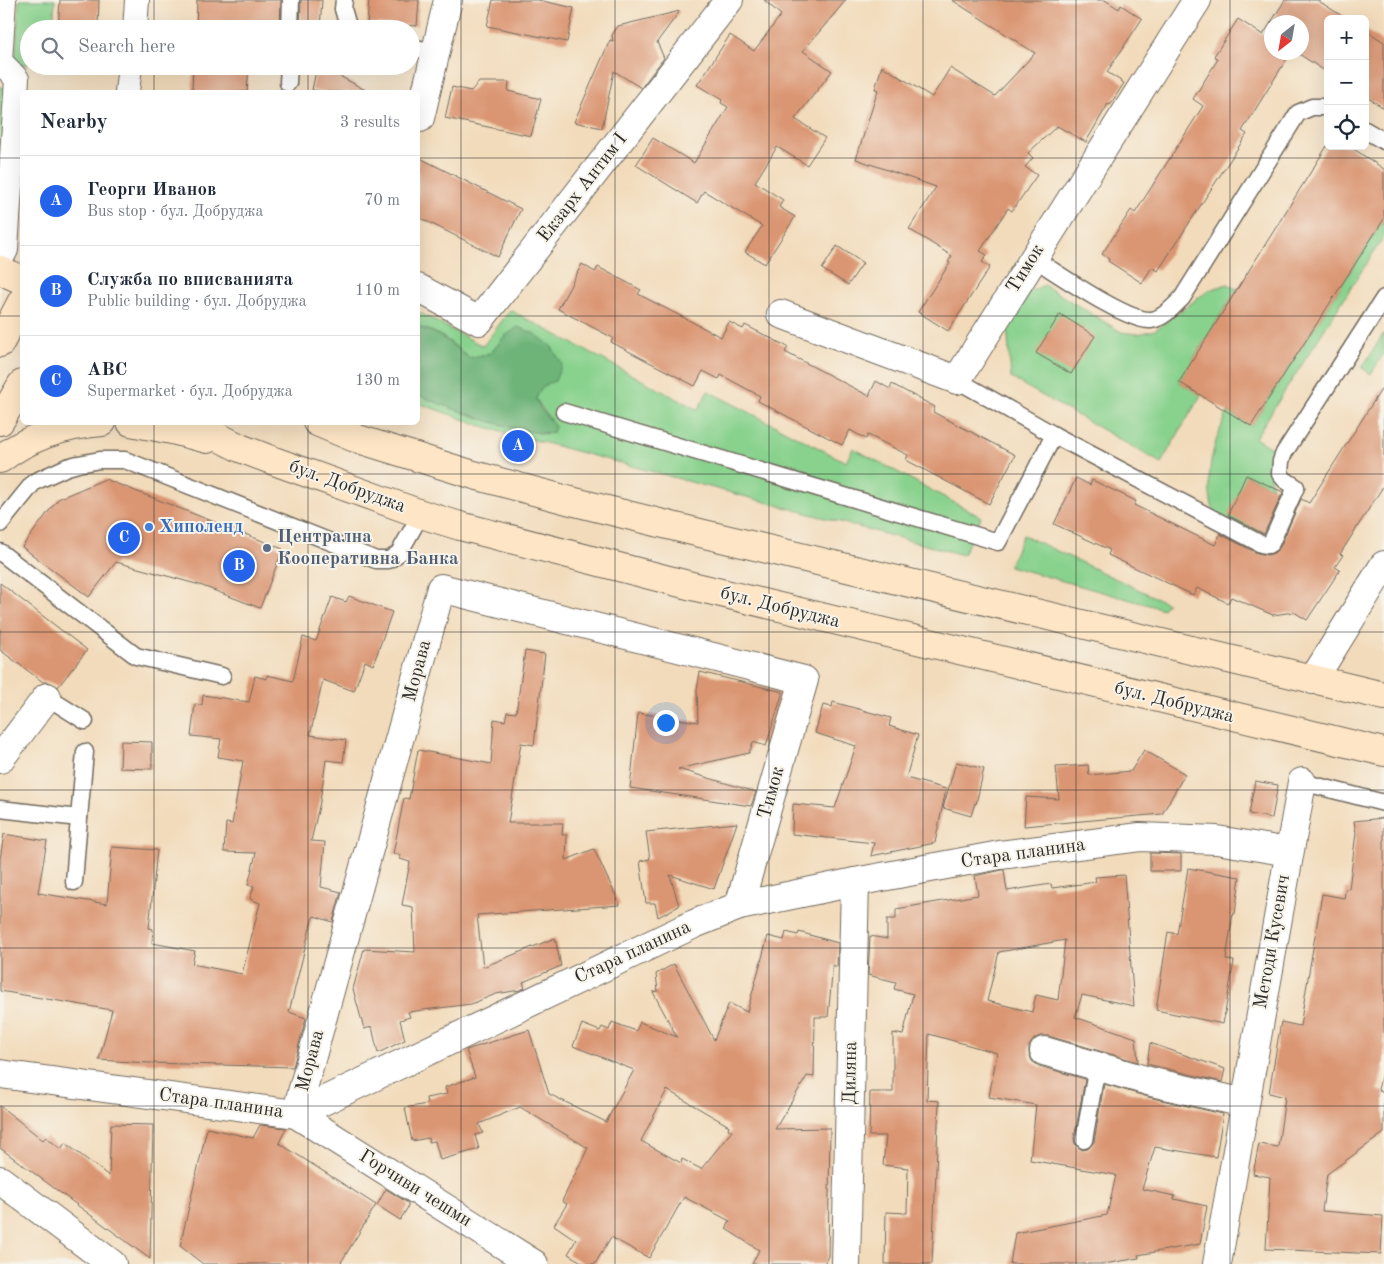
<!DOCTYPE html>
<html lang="en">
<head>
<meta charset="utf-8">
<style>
	body { margin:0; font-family:"Old Standard TT",serif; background:#f6f6f7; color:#1f2937 }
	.controls { position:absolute; right:15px; top:15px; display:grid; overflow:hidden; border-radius:8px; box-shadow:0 5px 20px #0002 }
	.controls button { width:45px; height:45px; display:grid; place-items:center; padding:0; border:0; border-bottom:1px solid #e0e1e3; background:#fff; color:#1f2937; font:25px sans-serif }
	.compass { position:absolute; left:1264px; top:15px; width:45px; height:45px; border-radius:50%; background:#fff; box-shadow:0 5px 20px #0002; rotate:211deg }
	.you { position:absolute; left:665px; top:722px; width:18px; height:18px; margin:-12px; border:4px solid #fff; border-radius:50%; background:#1a73e8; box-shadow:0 0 0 8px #1a73e833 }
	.badge { display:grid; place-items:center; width:32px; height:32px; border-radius:50%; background:#2563eb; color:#fff; font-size:16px; font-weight:700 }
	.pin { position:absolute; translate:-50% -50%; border:2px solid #fff; box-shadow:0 1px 5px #0006 }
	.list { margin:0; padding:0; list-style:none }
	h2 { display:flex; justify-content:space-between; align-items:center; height:65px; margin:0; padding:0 20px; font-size:21px }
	h2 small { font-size:16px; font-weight:400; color:#747a83 }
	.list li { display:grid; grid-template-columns:32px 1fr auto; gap:15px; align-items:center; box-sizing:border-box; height:90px; padding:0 20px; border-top:1px solid #e0e1e3 }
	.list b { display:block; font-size:19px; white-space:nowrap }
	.list p { margin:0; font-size:16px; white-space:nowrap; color:#747a83 }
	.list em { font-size:16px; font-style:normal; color:#747a83 }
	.icon { flex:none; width:28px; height:28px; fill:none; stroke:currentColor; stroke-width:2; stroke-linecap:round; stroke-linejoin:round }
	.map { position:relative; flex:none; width:1384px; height:1264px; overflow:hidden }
	.search { position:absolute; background:#fff; box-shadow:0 5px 20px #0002; left:20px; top:20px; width:400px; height:55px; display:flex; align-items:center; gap:12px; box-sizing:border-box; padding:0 18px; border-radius:28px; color:#747a83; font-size:19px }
	.panel { position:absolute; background:#fff; box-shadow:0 5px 20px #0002; left:20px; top:90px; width:400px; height:335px; border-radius:8px }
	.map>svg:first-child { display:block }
	.green { fill:#89d28e; stroke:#5a7e5c }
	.forest { fill:#6eb479; stroke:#4c7052 }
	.building { fill:#da9572; fill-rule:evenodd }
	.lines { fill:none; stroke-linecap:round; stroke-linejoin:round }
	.service-casing { stroke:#71695d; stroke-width:19 }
	.pedestrian-casing { stroke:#71695d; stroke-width:26 }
	.minor-casing { stroke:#71695d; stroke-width:30 }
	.secondary-casing { stroke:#71695d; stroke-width:30 }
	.service { stroke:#fff; stroke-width:16 }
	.pedestrian { stroke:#fff; stroke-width:24 }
	.minor { stroke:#fff; stroke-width:28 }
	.secondary { stroke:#fde5c5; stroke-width:28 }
	.grid { fill:none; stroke:#2b2b2b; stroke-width:1; stroke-opacity:0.55 }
	.shop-dot { fill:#3f7fe0; stroke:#f7f3e8; stroke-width:2 }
	.service-dot { fill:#5c6f8a; stroke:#f7f3e8; stroke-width:2 }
	.labels { text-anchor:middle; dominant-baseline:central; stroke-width:4; stroke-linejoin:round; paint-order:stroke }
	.street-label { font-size:19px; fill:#2b2b2b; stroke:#f7f3e8 }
	.shop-label { font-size:19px; font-weight:bold; fill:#366cbe; stroke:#f7f3e8; text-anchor:start }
	.service-label { font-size:19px; font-weight:bold; fill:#4e5e75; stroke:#f7f3e8; text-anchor:start }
</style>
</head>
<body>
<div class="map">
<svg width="1384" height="1264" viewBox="0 0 1384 1264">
	<rect width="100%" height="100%" fill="#f7f3e8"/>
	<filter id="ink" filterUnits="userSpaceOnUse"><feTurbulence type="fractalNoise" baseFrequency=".02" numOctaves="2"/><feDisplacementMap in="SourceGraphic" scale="10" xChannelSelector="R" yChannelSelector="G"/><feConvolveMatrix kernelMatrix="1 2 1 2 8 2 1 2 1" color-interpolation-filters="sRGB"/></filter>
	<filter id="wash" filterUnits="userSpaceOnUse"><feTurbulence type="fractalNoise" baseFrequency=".0096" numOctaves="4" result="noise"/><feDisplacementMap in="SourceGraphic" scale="20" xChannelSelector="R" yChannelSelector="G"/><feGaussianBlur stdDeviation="1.12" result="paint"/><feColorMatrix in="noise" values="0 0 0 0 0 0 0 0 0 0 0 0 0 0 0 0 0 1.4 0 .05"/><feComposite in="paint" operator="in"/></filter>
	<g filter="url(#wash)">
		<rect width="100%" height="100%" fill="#f2dbbb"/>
		<g class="green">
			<polygon points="19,0 55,0 53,29 29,29 29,65 15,64"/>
			<polygon points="0,87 8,88 0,188"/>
			<path d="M1384 219V236L1255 438 1276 451C1270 463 1268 474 1272 487L1246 475 1265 529 1262 534 1258 536C1246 530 1230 526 1220 518 1212 512 1211 502 1210 494 1207 464 1215 439 1228 412L1251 426Z"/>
			<polygon points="1228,284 1237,289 1179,382 1201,395 1161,463 1011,378 1007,325 1022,295 1044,285 1121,332 1138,334 1155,330 1209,290"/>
			<path d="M510 310 698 410 708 391 846 462 853 448 981 517 963 555 482 426 418 403V395C459 411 502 427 546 434L555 427 536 399 539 390 548 383 505 336 491 353 469 358C452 343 440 332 418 327V312L483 346Z"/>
			<polygon points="1384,333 1384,353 1371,374 1362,368"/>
			<polygon points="1023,535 1167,603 1163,609 1009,566"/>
		</g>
		<path class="forest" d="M418 327C440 333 452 344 469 358L491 353 505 336 518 327 535 334 551 346 562 364 555 381C544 384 540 389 536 399L541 409 555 427 553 432C529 439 444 406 418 395Z"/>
		<g id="blocks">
			<g class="building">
				<polygon points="60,0 99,0 98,29 58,29"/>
				<polygon points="197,0 281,0 280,29 196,29"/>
				<polygon points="301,0 322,0 320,29 300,29"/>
				<polygon points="369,0 419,0 417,26 367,23"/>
				<polygon points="493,0 538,0 574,8 567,42 487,26"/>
				<polygon points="764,0 846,0 803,51 832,71 795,119 825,138 807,165 777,147 755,182 783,200 779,207 795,217 765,264 745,252 762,226 704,191 697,203 636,165 653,138 694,163 728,107 721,103 722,100 697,85 730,35 754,51 781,15"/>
				<polygon points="952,0 1105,0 1119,9 1121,5 1142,19 1107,72 1124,83 1110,105 1108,104 1086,142 1057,126 1028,153 1033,158 1025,167 1037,175 1012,211 1008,208 980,251 987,255 982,262 990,267 948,331 918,312 950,263 948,262 952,256 909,229 936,187 856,159 878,90 875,89 882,66 932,97 950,68 995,96 1035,53"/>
				<polygon points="1285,0 1317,0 1347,19 1328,19 1328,73 1296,52 1302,52 1302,22 1272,22 1272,52 1291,52 1242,131 1247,134 1158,271 1152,267 1142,283 1108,261 1109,259 1102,254 1131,210 1135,213 1203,106 1193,99 1218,59 1214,56 1238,19 1263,35"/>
				<polygon points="680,11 657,42 664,58 641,88 614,71 602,128 574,122 610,40 613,41 612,35 618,26"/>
				<polygon points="1365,30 1384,42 1384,108 1365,96"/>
				<polygon points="193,66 249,66 247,92 192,92"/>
				<polygon points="317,66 321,66 369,92 326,92 312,90"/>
				<polygon points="479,82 509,82 508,91 541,99 531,136 445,118 452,87 471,91"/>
				<polygon points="1327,146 1349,146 1384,169 1384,219 1251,426 1179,382"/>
				<polygon points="418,157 521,209 498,257 418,217"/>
				<polygon points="837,246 863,263 848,285 822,269"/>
				<polygon points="582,264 595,272 598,267 641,290 638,294 721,337 729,322 743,329 745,325 788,347 785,352 869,396 876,381 890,389 892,384 935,407 933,412 1015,455 989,504 906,460 908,455 868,435 866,439 850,430 842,445 758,401 760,396 721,375 719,379 703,371 695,386 611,342 613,338 558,309"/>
				<polygon points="1060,314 1095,336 1071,374 1036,353"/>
				<polygon points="1384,385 1384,485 1340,554 1343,555 1335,567 1340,570 1307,620 1294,612 1273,615 1231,597 1228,603 1197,588 1193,595 1108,555 1110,550 1054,524 1076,478 1090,485 1092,480 1136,501 1134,505 1215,545 1220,534 1257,553 1267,555 1274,553 1280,547 1301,499 1309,503"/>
				<polygon points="1246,475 1283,492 1264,534 1228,515"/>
				<polygon points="105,479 283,549 260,608 200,585 116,562 89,597 22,547 58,499"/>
				<polygon points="0,583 87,650 58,687 49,682 43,682 0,650"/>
				<polygon points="349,596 392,612 373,665 365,661 354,691 323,680 310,735 346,740 343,762 326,760 320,802 311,841 325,842 321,887 341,892 333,922 314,916 312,920 289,1012 306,1018 293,1067 149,1063 99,1060 112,1010 0,991 0,859 4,834 47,841 38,893 107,904 112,847 157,850 149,928 153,929 152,943 195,951 192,964 242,974 260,903 250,899 254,886 248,885 256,853 224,852 226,823 232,824 243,761 218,757 221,739 191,736 195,704 202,705 203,695 249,702 255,676 267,679 267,675 293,681 303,637 316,641 332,597 346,602"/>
				<polygon points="525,651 545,654 534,745 521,743 508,823 563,823 562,835 567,835 566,860 594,849 620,905 477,915 483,967 555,938 561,966 523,982 525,988 520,990 496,994 471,1004 408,1012 410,1017 400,1020 405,1040 378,1053 372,1027 364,1029 353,989 364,949 415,952 413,907 402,905 410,862 400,859 400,855 393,854 404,798 409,799 418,750 491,764 494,719 505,721 507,712 516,713"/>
				<polygon points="700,672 783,692 766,746 753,742 749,753 678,769 756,792 751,806 630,788 638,713 698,722 697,690"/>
				<polygon points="833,702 891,718 889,726 918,735 906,778 946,789 935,843 871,856 874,843 792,834 793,804 835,808 856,746 815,733 823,705 832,707"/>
				<polygon points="121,741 152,742 152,769 120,768"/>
				<polygon points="1144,750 1185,774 1162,814 1024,826 1026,797 1059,799 1056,767 1088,765 1089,775 1131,771"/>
				<polygon points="956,762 984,769 976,804 975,803 971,816 943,808"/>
				<polygon points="1255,781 1278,785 1272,818 1249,814"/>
				<polygon points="1384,818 1384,1063 1378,1090 1384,1092 1384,1133 1327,1174 1322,1211 1383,1216 1381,1254 1266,1249 1270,1177 1253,1174 1259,1144 1278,1147 1285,1097 1269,1093 1281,1022 1300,1026 1322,894 1344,898 1346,888 1349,889 1356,833 1354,821"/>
				<polygon points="737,823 714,889 670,875 679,906 658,917 655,903 646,903 640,861 650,859 646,832"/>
				<polygon points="1150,853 1181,854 1181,871 1150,871"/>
				<polygon points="1188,868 1240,877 1235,914 1233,913 1226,960 1234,961 1223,1024 1156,1010 1168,932 1177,934"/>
				<path d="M1002 870H1004L1007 891 1051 884 1052 888 1096 882 1095 877 1124 875 1134 1006 1082 995 1075 1017 1136 1038 1138 1062 1048 1036H1040L1034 1039 1029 1046V1054L1032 1061 1039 1066 1085 1079 1074 1139 1075 1144 1082 1150 1088 1149 1094 1142 1104 1084 1148 1097 1223 1114 1216 1157 1155 1147 1142 1189 1175 1196 1174 1199 1207 1206 1200 1244 1138 1255 1139 1258 1104 1264H1010L1015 1233 1107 1215 1116 1175 1030 1160 1036 1105 989 1097 997 1053 929 1034 927 1100 939 1101 932 1264H885L886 1212 907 1213 908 1168 883 1165 886 1136H869L870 1092H893V1033L903 1035 913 994 894 989 896 982 868 975 870 936 887 939V919H896V909L978 895 975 876ZM1065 940 1058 1000 1036 995 1032 1012 987 1001 999 952Z"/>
				<path d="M786 932 798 935 799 932 838 943 837 967 833 965 828 1017H815L814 1077 807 1076 775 1129 830 1128 828 1256 824 1264H752L759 1250 726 1229 730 1221 684 1197 649 1258 611 1237 595 1264H585L568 1254 576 1240 554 1225 567 1204 562 1201 588 1148 520 1107 479 1124 483 1133 475 1135 479 1149 440 1160 435 1141 429 1142 428 1138 412 1141 405 1108 427 1104 426 1098 447 1094 445 1087 475 1077 466 1050 529 1030 549 1094 606 1122 634 1070 573 1046 582 1024 600 1031 602 1027 609 1030 612 1022 636 1031 640 1022 677 1037 653 992 658 991 656 974 674 964 714 1040 729 1003 747 1012 768 936 784 940ZM667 1090 729 1126 728 1129 732 1131 701 1169 682 1159 681 1163 641 1141Z"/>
				<polygon points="1150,1043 1225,1069 1222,1082 1147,1064"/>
				<polygon points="0,1106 43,1140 46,1137 61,1149 65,1143 109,1176 111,1124 153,1125 150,1259 0,1148"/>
				<polygon points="260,1125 286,1128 279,1143 376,1205 340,1264 203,1264 180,1246 207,1128 253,1138"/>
				<polygon points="386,1189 408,1203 408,1207 400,1220 377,1205"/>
			</g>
		</g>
	</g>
	<g filter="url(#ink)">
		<use href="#blocks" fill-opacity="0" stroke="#71695d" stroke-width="1"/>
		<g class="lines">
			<g class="service-casing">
				<g id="service">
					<polyline points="344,0 343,9 348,26 351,29"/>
					<polyline points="290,29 291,0"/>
					<polyline points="411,48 436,51"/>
					<polyline points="288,83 289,66"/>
					<polyline points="1365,130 1384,141"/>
					<path d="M1033 258C1056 272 1127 322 1151 320 1163 319 1174 306 1182 298L1298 113 1312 107H1328"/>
					<polyline points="957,380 1054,435"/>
					<polyline points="564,412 998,542 1054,435 1261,544 1268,545 1271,543 1296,487 1285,480 1280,474 1281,461 1284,453 1384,298"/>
					<polyline points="0,524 34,482 67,467 78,464 100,460 125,460 376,560 389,560 399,553 421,514"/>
					<polyline points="0,552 136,656 222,676"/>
					<polyline points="47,697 85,721"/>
					<polyline points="1302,782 1384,803"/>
					<polyline points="0,809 79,818 74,882"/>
					<polyline points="79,818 85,752"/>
					<polyline points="1084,1140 1097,1066"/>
				</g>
			</g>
			<g class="pedestrian-casing">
				<g id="pedestrian">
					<polyline points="135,29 137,0"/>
					<polyline points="127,92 130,66"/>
					<polyline points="0,261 6,250 17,79 0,61 4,0"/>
				</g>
			</g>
			<g class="minor-casing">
				<g id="minor">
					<polyline points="420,118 448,0"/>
					<polyline points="418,288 479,321 729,0"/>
					<polyline points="781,314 957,380 1197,0"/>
					<polyline points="1313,680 1384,565"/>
					<polyline points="0,759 47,697"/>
					<polyline points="1044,1051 1152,1082 1245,1103"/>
					<polyline points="0,1074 296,1114 694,924 739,906 855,882 1000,855 1140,837 1217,840 1289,852"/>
					<polyline points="0,1180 112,1264"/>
					<polyline points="534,1264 296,1114 441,588 804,680 739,906"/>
					<polyline points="846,1264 855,882"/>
					<polyline points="1217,1264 1302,782"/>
				</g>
			</g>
			<g class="secondary-casing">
				<g id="secondary">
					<polyline points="0,270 22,280"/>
					<polyline points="0,343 22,301"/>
					<polyline points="0,421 22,384"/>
					<polyline points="131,422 172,430 207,439"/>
					<polyline points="189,422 240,448 274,461 421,514 460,526 692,586 1384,752"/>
					<polyline points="317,422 355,438 474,475 571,501 700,533 1384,696"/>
					<path d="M0 459C29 437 66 425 102 422"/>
				</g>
			</g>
			<use href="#service" class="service"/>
			<use href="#pedestrian" class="pedestrian"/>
			<use href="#minor" class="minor"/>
			<use href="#secondary" class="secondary"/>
		</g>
	</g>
	<path class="grid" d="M154 0V29M308 0V29M461 0V1264M615 0V1264M769 0V1264M923 0V1264M1076 0V1264M1230 0V1264M154 66V92M308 66V92M0 158H22M418 158H1384M0 316H22M418 316H1384M154 422V1264M308 422V1264M0 474H1384M0 632H1384M0 790H1384M0 948H1384M0 1106H1384"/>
	<circle class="shop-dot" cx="149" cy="527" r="5"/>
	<circle class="service-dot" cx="267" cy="548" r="5"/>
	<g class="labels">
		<g class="street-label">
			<text transform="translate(583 188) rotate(-52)">Екзарх Антим I</text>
			<text transform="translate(1026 269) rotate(-58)">Тимок</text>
			<text transform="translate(347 487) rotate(20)">бул. Добруджа</text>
			<text transform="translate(780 608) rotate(14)">бул. Добруджа</text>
			<text transform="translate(418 671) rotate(-75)">Морава</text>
			<text transform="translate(1174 703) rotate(14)">бул. Добруджа</text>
			<text transform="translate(772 793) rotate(-74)">Тимок</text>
			<text transform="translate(1023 854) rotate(-8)">Стара планина</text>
			<text transform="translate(1273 942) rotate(-80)">Методи Кусевич</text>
			<text transform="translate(633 953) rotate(-25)">Стара планина</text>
			<text transform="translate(311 1061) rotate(-75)">Морава</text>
			<text transform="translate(851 1073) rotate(-89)">Диляна</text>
			<text transform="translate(221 1104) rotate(8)">Стара планина</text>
			<text transform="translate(415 1189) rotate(32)">Горчиви чешми</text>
		</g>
		<g class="shop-label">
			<text x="159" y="527">Хиполенд</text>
		</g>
		<g class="service-label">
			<text x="277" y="537">Централна<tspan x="277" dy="22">Кооперативна Банка</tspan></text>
		</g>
	</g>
</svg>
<div class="controls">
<button>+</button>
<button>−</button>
<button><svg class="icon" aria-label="locate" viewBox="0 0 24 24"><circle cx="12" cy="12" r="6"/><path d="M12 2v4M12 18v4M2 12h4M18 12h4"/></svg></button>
</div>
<svg class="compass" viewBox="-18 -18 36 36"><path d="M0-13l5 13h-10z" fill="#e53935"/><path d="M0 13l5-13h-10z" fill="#747a83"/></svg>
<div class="you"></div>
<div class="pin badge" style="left:518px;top:446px">A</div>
<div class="pin badge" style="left:239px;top:566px">B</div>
<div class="pin badge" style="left:124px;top:538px">C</div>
<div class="search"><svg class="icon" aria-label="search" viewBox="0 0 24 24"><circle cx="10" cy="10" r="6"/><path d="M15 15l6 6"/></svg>Search here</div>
<section class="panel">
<h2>Nearby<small>3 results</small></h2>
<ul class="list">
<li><span class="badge">A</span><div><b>Георги Иванов</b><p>Bus stop · бул. Добруджа</p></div><em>70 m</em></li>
<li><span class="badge">B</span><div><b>Служба по вписванията</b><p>Public building · бул. Добруджа</p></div><em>110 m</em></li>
<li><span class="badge">C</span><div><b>ABC</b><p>Supermarket · бул. Добруджа</p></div><em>130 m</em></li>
</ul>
</section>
</div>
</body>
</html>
